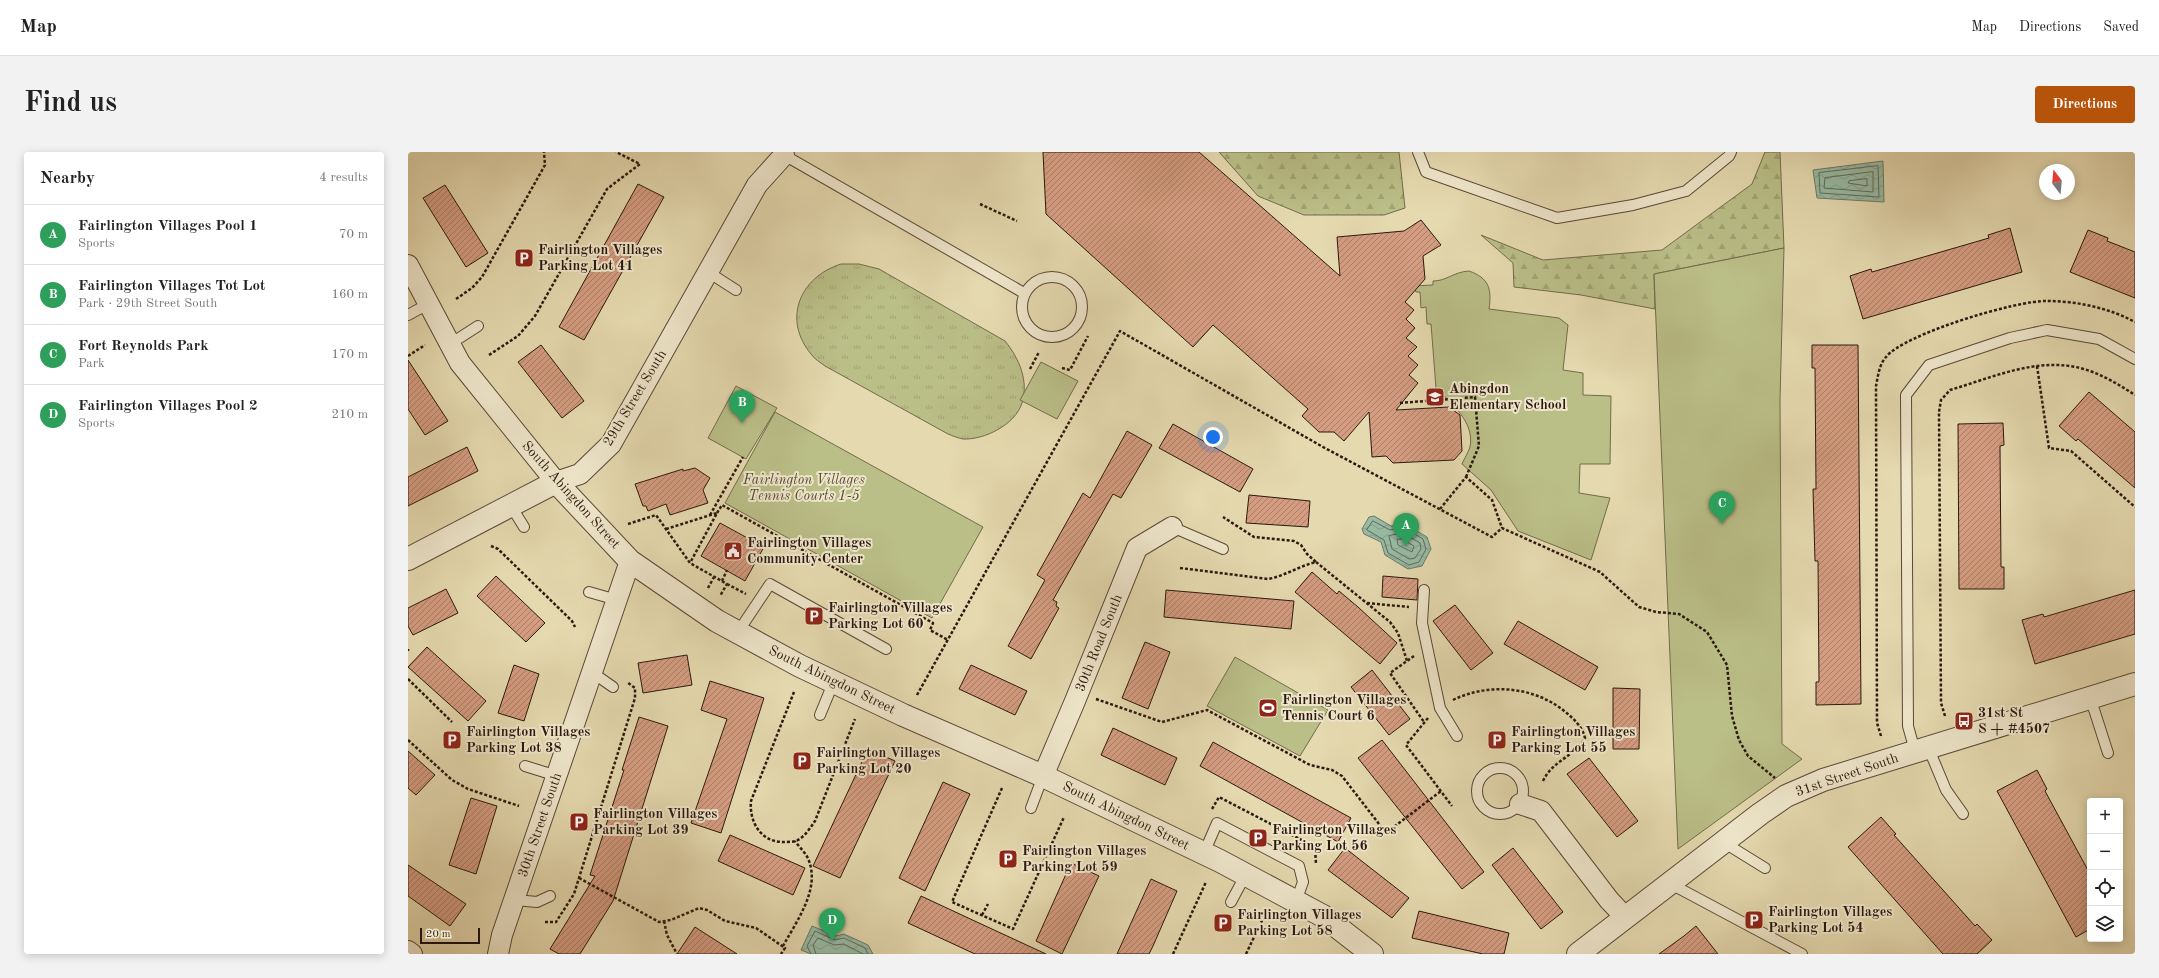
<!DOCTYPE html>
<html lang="en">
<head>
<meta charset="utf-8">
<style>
	body { margin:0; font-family:"Old Standard TT",serif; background:#f2f2f2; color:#222 }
	.controls { position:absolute; right:12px; bottom:12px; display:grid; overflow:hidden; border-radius:4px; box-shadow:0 2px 10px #0003 }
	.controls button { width:36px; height:36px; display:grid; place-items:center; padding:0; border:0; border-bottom:1px solid #e0e0e0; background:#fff; color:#222; font:20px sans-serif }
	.compass { position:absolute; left:1631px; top:12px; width:36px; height:36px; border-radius:50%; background:#fff; box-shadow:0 2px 10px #0003; rotate:344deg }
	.scale { position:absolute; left:12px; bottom:10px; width:60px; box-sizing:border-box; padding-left:4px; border:2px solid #2c180f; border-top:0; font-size:11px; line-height:14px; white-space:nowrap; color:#2c180f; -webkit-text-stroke:3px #eee6cb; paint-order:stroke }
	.you { position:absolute; left:805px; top:285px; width:14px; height:14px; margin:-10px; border:3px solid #fff; border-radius:50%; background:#1a73e8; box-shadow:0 0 0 6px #1a73e833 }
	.badge { display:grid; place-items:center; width:26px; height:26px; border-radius:50%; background:#b45309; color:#fff; font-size:13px; font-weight:700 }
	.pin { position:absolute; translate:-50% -33px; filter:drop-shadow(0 1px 2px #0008) }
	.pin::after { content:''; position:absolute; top:21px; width:14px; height:12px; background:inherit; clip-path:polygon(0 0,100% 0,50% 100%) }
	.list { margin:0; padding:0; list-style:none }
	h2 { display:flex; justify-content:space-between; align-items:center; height:52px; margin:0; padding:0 16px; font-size:17px }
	h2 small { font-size:13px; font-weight:400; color:#767676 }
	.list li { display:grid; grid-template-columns:26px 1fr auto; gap:12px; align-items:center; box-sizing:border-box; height:60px; padding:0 16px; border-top:1px solid #e0e0e0 }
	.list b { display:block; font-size:15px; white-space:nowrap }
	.list p { margin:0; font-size:13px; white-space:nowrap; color:#767676 }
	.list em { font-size:13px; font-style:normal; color:#767676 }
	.icon { flex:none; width:22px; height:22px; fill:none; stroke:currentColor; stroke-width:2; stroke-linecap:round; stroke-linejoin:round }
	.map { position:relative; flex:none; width:1727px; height:802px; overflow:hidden; border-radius:4px }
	header { display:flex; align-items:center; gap:24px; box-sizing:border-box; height:56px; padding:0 20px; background:#fff; border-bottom:1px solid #e0e0e0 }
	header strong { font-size:19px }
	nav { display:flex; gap:22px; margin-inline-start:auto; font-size:14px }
	.intro { display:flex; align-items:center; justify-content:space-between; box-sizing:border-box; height:96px; padding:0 24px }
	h1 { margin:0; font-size:28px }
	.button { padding:10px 18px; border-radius:4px; background:#b45309; color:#fff; font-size:14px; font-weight:700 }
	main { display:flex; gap:24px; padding:0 24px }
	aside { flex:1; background:#fff; border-radius:4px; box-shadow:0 2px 10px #0003 }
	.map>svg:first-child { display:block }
	.grass { fill:url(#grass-tufts); stroke:#736b4b }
	.forest { fill:url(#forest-firs); stroke:#736b4b }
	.park { fill:#babe87; stroke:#736b4b }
	.water { fill:url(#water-waves); stroke:#6c7a69 }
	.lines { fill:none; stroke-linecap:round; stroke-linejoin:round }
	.shore { stroke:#626a5a; stroke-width:1 }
	.building { fill:url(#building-hatch); stroke:#2c180f }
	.service-casing { stroke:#5a4837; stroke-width:12 }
	.minor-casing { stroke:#5a4837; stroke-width:22 }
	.tertiary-casing { stroke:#5a4837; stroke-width:24 }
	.path { stroke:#2c180f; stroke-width:2.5; stroke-dasharray:3 2; stroke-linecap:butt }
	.service { stroke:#eee6cb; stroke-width:10 }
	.minor { stroke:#eee6cb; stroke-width:20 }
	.tertiary { stroke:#eee6cb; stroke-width:22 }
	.labels { text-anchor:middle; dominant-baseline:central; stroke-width:4; stroke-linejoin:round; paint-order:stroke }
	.poi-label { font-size:14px; font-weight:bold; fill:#2c180f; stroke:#eee6cb; text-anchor:start }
	.street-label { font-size:14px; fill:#2c180f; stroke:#eee6cb }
	.park-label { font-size:14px; font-style:italic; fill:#574a33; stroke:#eee6cb }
</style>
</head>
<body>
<header>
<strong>Map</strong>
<nav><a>Map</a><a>Directions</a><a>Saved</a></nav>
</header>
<div class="intro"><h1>Find us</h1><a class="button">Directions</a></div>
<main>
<aside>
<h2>Nearby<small>4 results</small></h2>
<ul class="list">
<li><span class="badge" style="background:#2e9e5b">A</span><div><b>Fairlington Villages Pool 1</b><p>Sports</p></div><em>70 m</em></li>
<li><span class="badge" style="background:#2e9e5b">B</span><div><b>Fairlington Villages Tot Lot</b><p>Park · 29th Street South</p></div><em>160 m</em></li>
<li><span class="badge" style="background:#2e9e5b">C</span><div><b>Fort Reynolds Park</b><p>Park</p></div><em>170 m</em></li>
<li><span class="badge" style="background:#2e9e5b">D</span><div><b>Fairlington Villages Pool 2</b><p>Sports</p></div><em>210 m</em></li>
</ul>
</aside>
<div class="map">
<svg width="1727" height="802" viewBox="0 0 1727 802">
	<defs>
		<pattern id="grass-tufts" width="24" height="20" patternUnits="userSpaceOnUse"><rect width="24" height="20" fill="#babe87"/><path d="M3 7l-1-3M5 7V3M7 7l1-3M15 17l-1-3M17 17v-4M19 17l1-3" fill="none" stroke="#a0a373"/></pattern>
		<pattern id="forest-firs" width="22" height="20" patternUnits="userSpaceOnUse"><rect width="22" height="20" fill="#babe87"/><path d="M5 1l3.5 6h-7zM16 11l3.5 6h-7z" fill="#a0a373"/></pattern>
		<pattern id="water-waves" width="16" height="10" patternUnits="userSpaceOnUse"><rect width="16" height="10" fill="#97bba5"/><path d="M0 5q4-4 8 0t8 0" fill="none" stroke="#82a08d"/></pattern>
		<pattern id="building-hatch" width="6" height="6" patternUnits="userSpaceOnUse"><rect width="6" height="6" fill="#d49c81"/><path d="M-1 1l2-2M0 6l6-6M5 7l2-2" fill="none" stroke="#ac7e68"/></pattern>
	</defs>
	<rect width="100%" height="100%" fill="#e5d9af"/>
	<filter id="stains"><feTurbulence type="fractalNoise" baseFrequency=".005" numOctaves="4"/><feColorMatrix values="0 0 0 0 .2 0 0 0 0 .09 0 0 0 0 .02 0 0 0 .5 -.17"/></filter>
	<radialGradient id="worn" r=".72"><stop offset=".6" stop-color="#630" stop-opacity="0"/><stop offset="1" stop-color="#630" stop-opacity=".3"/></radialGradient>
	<path class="grass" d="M433 112H451L471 117 597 189C611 206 621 229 614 251 607 273 576 288 555 287 550 286 545 284 540 282L417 214C412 210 406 207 403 202 374 167 392 125 433 112Z"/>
	<g class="forest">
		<polygon points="811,0 991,0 997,56 976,63 896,63 850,44"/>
		<polygon points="1357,0 1372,0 1376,96 1246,122 1247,157 1173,143 1106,135 1105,111 1073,83 1135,108 1254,98 1344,32"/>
	</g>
	<g class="park">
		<polygon points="1376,96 1372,247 1374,592 1394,607 1270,697 1246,122"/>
		<path d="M1061 119C1081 126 1084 137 1081 157L1151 166 1160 173 1155 218 1175 221V243L1203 244 1202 312H1172L1171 341 1202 346 1183 408 1110 379 1083 338 1054 312C1056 307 1060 301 1062 295 1067 270 1043 251 1028 236L1023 172H1019L1018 155 1013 156 1012 140H1008L1006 134 1025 133V129C1039 129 1045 120 1061 119Z"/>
		<polygon points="633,210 670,229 649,267 612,248"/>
		<polygon points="328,234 369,256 338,307 300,286"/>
		<polygon points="367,260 575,375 524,466 317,351"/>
		<polygon points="827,505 920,558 892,604 799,554"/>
	</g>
	<g class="water">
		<polygon points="1475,9 1476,50 1409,46 1405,18"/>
		<polygon points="966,364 983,374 995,371 1019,385 1023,397 1014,414 1000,417 977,403 973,390 956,382 954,377 961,365"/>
		<polygon points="404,774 428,784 436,782 460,793 465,802 403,802 393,798"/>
	</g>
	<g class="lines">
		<g class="shore">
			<polygon points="1470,14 1471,45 1412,41 1411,21"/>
			<polygon points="1465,20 1465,40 1416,36 1417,26"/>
			<polygon points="1459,27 1459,34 1440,31 1441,29"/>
			<polygon points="965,369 982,378 995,375 1015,387 1018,397 1011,410 1001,413 980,401 976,388 959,378"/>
			<polygon points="995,381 1012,391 1013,397 1007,406 1001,407 984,397 981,384"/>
			<polygon points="994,387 1006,394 1004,400 990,393 989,388"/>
			<polyline points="403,802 399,794 407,779 427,788 436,786 457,796 460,802"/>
			<polyline points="408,802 405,793 410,786 426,793 436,792 455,802"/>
		</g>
	</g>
	<g class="building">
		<polygon points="635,0 791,0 932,124 929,85 996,79 1013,68 1033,93 1015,104 1017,127 997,150 1006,158 998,167 1007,176 998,186 1009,195 1000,204 1010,213 1001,223 1010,231 988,258 1041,255 1052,263 1054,299 1046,308 985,311 978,304 964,305 961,260 936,289 926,280 911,280 894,264 900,257 805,173 785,195 638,62"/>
		<polygon points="230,32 256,45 176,188 151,175"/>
		<polygon points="37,33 80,101 58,115 15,46"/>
		<polygon points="1602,76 1614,120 1455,167 1442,124 1463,117 1464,120 1581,86 1580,83"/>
		<polygon points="1680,78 1700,86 1699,89 1727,100 1727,146 1662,120"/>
		<polygon points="133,193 176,249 154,266 110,210"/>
		<polygon points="1404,193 1450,193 1453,552 1408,553 1408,530 1411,530 1410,409 1407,409 1405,337 1408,337 1407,216 1404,216"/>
		<polygon points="0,208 40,269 17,283 0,257"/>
		<polygon points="1681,240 1727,280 1727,336 1670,287 1668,289 1651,274"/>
		<polygon points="1595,271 1596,293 1592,294 1593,415 1596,415 1596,437 1551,437 1550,272"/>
		<polygon points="765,272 845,317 832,340 751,296"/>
		<polygon points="719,279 744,293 713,346 705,342 645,448 649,450 648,454 651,456 623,507 600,494 637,428 629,423 675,341 682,346"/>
		<polygon points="59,295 70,319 0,354 0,325"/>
		<polygon points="287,316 302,326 295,338 300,351 262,363 258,352 240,359 238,354 235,354 227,332 275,317 275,319"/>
		<polygon points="841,343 902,349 900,375 838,371"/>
		<polygon points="312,371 356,395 337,429 293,404"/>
		<polygon points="904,420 929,442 931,439 950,455 989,491 972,512 887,440"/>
		<polygon points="88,424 137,471 118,490 69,444"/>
		<polygon points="975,424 1010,427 1009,448 974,445"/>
		<polygon points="38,437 50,461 5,483 0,474 0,456"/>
		<polygon points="758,438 886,449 883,477 756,465"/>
		<polygon points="1727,438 1727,482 1627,512 1614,468 1635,462 1636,465"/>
		<polygon points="1047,453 1085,501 1063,518 1025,469"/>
		<polygon points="1110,469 1190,515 1177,538 1096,492"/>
		<polygon points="737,490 762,500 740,557 714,546"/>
		<polygon points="19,495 78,549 60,569 0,515"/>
		<polygon points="279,503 284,533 235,541 230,511"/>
		<polygon points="106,513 131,522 116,569 90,561"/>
		<polygon points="563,513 619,539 607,563 551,537"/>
		<polygon points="964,518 1002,567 981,583 943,535"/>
		<polygon points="302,529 356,546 313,681 283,671 319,567 293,558"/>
		<polygon points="1205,536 1232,537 1231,597 1205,597"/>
		<polygon points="231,565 260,574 205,749 172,802 151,802 142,797 187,724 182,723 216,618 214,618"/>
		<polygon points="705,576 769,606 757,633 693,603"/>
		<polygon points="974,588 1076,720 1054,737 950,606"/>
		<polygon points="805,590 943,666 930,690 792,614"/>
		<polygon points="460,597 487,609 432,726 405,714"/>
		<polygon points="0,599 27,623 8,643 0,636"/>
		<polygon points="1181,606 1230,669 1209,685 1159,622"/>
		<polygon points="1629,618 1639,637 1637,639 1682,722 1682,777 1668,785 1589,639"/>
		<polygon points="535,630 562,642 517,739 491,726"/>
		<polygon points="63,646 89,654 68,722 41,713"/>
		<polygon points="1473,665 1488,682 1486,683 1567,774 1569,772 1584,788 1569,802 1535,802 1440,695"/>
		<polygon points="322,683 397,716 385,743 310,709"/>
		<polygon points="937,696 1001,746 984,766 920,718"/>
		<polygon points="1105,696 1155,760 1133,777 1084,713"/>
		<polygon points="663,711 691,724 654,802 628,789"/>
		<polygon points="0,713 58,752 42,774 0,744"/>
		<polygon points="743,727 769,739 745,794 741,802 709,802"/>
		<polygon points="513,744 571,771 638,802 567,802 500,771"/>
		<polygon points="1011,759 1101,781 1096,802 1075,802 1004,786"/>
		<polygon points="1288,774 1310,802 1251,802 1276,784"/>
		<polygon points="287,775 329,802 269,802"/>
	</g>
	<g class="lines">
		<g class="service-casing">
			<g id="service">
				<polyline points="1010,0 1018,20 1149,66 1225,53 1278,39 1321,4 1323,0"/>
				<polyline points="376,3 616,141"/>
				<polyline points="300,120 328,138"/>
				<circle cx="644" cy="155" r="30"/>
				<polyline points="0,163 22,151"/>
				<polyline points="42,192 70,174"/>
				<polyline points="103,354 116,375"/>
				<polyline points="764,375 815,397"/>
				<polyline points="1016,438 1014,471 1032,556 1049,584"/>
				<polyline points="181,440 209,448"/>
				<polyline points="330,480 362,432 478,497"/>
				<polyline points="185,521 205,535"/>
				<polyline points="1682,545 1700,601"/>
				<polyline points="412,563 426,529"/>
				<polyline points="1520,595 1538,638 1555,662"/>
				<polyline points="1507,599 1500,574 1498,243 1521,213 1602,186 1639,178 1691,187 1727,207"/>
				<polyline points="117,614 149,624"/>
				<circle cx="1092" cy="639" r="23"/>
				<polyline points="623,656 635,624"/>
				<polyline points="1315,690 1357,716"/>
				<polyline points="796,701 809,671 891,714 895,730 888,749"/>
				<polyline points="1261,731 1394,802"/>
				<polyline points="107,748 129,750 142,744"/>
				<polyline points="823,750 838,722"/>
			</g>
		</g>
		<g class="minor-casing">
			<g id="minor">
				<polyline points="0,113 52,211 148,330 172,322 203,292 349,33 376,3 375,0"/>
				<polyline points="635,624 667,549 729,396 764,375"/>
				<polyline points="1112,652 1133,659 1201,748 1217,765"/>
				<polyline points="0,799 4,802"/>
				<polyline points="90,802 94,783 222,409"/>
			</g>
		</g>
		<g class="tertiary-casing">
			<g id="tertiary">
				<polyline points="0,407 148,330 222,409 309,469 392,514 495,563 635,624 812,709 915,764 964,802"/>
				<polyline points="1170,802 1352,662 1378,644 1415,628 1727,532"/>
			</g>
		</g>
		<g class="path">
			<polyline points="572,52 609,69"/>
			<polyline points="48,147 64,136 74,125 137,13 136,0"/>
			<polyline points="81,203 110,184 127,164 199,37 232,12 208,0"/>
			<polyline points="0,204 17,193"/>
			<polyline points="1629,214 1641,296 1663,299 1727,355"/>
			<polyline points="654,216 662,218 680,184"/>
			<polyline points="622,217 631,200"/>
			<polyline points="992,251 1067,245 1071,294 1058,325"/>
			<polyline points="1032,357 1058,325 1084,348 1094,376"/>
			<polyline points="309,361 314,353 525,471 522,478 540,488"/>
			<polyline points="302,363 335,305"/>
			<polyline points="220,372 248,363 282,411 319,432 312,444"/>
			<polyline points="258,377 309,361 282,411"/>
			<polyline points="83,394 90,397 164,469 167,475"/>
			<polyline points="908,410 982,470 990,481 999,509"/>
			<path d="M772 416 860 427C877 424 891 414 908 410L899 402 893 393 886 389 846 385 815 365"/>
			<polyline points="314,429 319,418"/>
			<polyline points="319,432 338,442"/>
			<polyline points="300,436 306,425"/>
			<polyline points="959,451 1001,455"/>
			<polyline points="0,497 0,499"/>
			<polyline points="1006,504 982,521 1016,570"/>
			<polyline points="0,527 44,570"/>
			<path d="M386 540 343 649C341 670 353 690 375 690 379 690 384 690 388 689 397 685 402 676 407 669L447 567"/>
			<polyline points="509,543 712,179 915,295 1084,385 1094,376 1192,420 1231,455 1248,460 1271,462 1299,480 1319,513 1324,564 1331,588 1340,604 1367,626"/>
			<polyline points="688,547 754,570 799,558 902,613 924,618 934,624 978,681 1033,639"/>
			<path d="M1045 548C1080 531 1124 534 1155 558 1165 566 1174 574 1177 586 1166 605 1145 608 1135 629"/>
			<path d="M1537 564 1533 551 1531 260 1533 248 1542 238C1583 226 1628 205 1672 216 1692 221 1710 232 1727 243"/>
			<polyline points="1020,566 998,593 1044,654"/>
			<path d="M1473 584 1469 571 1468 234C1470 224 1471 213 1478 205 1496 182 1609 148 1639 149 1669 149 1701 156 1727 170"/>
			<polyline points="0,588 44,628 60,637 111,654"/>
			<polyline points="594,636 544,750 605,777 656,665"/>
			<polyline points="804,657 811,645 907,695 908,712"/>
			<polyline points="171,726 251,770 263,768 291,756 299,758 317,769 348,776 377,796 373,802"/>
			<polyline points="574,763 580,752"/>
			<polyline points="256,769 259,783 269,802"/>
			<polyline points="137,770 148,770 166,742 227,546 227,536 219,530"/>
			<path d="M375 794C388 770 412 738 401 709 399 702 391 695 387 689"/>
			<polyline points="765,802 798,730"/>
			<polyline points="838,802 857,762"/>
		</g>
		<use href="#service" class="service"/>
		<use href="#minor" class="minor"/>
		<use href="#tertiary" class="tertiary"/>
	</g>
	<defs>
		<g id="parking-square" transform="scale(1)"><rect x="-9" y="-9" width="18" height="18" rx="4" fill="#8f2418" stroke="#eee6cb"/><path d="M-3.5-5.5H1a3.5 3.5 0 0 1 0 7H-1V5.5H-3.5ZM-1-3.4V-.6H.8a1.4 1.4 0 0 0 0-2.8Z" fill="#fff"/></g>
		<g id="school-square" transform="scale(1)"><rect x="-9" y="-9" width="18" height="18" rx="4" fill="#8f2418" stroke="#eee6cb"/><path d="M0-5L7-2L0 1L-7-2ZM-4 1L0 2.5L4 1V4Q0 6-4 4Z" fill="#fff"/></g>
		<g id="civic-square" transform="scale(1)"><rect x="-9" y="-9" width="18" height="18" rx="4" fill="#8f2418" stroke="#eee6cb"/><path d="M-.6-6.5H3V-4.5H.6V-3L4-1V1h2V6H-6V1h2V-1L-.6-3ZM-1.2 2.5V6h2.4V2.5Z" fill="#fff"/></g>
		<g id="stadium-square" transform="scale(1)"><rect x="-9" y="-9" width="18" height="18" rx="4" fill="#8f2418" stroke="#eee6cb"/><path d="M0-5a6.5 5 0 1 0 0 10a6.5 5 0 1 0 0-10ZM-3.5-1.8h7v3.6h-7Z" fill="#fff"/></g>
		<g id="bus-square" transform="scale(1)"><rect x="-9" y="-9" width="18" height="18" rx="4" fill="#8f2418" stroke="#eee6cb"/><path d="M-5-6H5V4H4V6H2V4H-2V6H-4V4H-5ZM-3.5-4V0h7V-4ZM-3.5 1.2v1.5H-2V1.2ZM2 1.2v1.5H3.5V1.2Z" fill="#fff"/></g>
	</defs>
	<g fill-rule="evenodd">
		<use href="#parking-square" x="116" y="106"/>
		<use href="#school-square" x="1027" y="245"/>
		<use href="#civic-square" x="325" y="399"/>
		<use href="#parking-square" x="406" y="464"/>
		<use href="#stadium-square" x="860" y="556"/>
		<use href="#bus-square" x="1556" y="569"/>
		<use href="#parking-square" x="44" y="588"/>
		<use href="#parking-square" x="1089" y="588"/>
		<use href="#parking-square" x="394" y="609"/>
		<use href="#parking-square" x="171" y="670"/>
		<use href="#parking-square" x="850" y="686"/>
		<use href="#parking-square" x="600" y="707"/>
		<use href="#parking-square" x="1346" y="768"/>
		<use href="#parking-square" x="815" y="771"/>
	</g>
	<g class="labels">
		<g class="poi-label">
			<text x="130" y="98">Fairlington Villages<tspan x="130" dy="16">Parking Lot 41</tspan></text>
			<text x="1041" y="237">Abingdon<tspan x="1041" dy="16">Elementary School</tspan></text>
			<text x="339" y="391">Fairlington Villages<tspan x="339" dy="16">Community Center</tspan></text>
			<text x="420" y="456">Fairlington Villages<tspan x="420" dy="16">Parking Lot 60</tspan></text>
			<text x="874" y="548">Fairlington Villages<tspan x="874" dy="16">Tennis Court 6</tspan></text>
			<text x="1570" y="561">31st St<tspan x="1570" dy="16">S + #4507</tspan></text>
			<text x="58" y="580">Fairlington Villages<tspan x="58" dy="16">Parking Lot 38</tspan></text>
			<text x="1103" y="580">Fairlington Villages<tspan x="1103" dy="16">Parking Lot 55</tspan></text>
			<text x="408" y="601">Fairlington Villages<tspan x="408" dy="16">Parking Lot 20</tspan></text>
			<text x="185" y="662">Fairlington Villages<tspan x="185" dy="16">Parking Lot 39</tspan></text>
			<text x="864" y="678">Fairlington Villages<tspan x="864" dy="16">Parking Lot 56</tspan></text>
			<text x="614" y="699">Fairlington Villages<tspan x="614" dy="16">Parking Lot 59</tspan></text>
			<text x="1360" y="760">Fairlington Villages<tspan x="1360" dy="16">Parking Lot 54</tspan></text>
			<text x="829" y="763">Fairlington Villages<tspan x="829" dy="16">Parking Lot 58</tspan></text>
		</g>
		<g class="street-label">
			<text transform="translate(227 246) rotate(-59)">29th Street South</text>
			<text transform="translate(163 343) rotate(48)">South Abingdon Street</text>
			<text transform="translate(691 491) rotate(-68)">30th Road South</text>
			<text transform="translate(424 528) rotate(26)">South Abingdon Street</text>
			<text transform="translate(1439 623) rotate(-19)">31st Street South</text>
			<text transform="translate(718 664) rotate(26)">South Abingdon Street</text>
			<text transform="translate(132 673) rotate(-71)">30th Street South</text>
		</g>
		<g class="park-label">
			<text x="396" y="328">Fairlington Villages<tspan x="396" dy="16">Tennis Courts 1-5</tspan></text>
		</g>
	</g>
	<rect width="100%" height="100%" filter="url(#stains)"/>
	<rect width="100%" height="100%" fill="url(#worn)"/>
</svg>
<div class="controls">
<button>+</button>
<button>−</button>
<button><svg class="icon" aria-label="locate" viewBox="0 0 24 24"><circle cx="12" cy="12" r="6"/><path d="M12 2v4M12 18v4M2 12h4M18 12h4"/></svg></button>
<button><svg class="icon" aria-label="layers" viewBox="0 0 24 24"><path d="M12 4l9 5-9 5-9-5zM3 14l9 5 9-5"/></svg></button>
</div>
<svg class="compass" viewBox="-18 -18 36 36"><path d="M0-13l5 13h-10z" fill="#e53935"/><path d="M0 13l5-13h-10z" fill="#767676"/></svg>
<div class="scale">20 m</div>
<div class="you"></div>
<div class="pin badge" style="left:998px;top:394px;background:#2e9e5b">A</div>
<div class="pin badge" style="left:334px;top:271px;background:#2e9e5b">B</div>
<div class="pin badge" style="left:1314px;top:372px;background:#2e9e5b">C</div>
<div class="pin badge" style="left:424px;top:789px;background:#2e9e5b">D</div>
</div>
</main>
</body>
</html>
